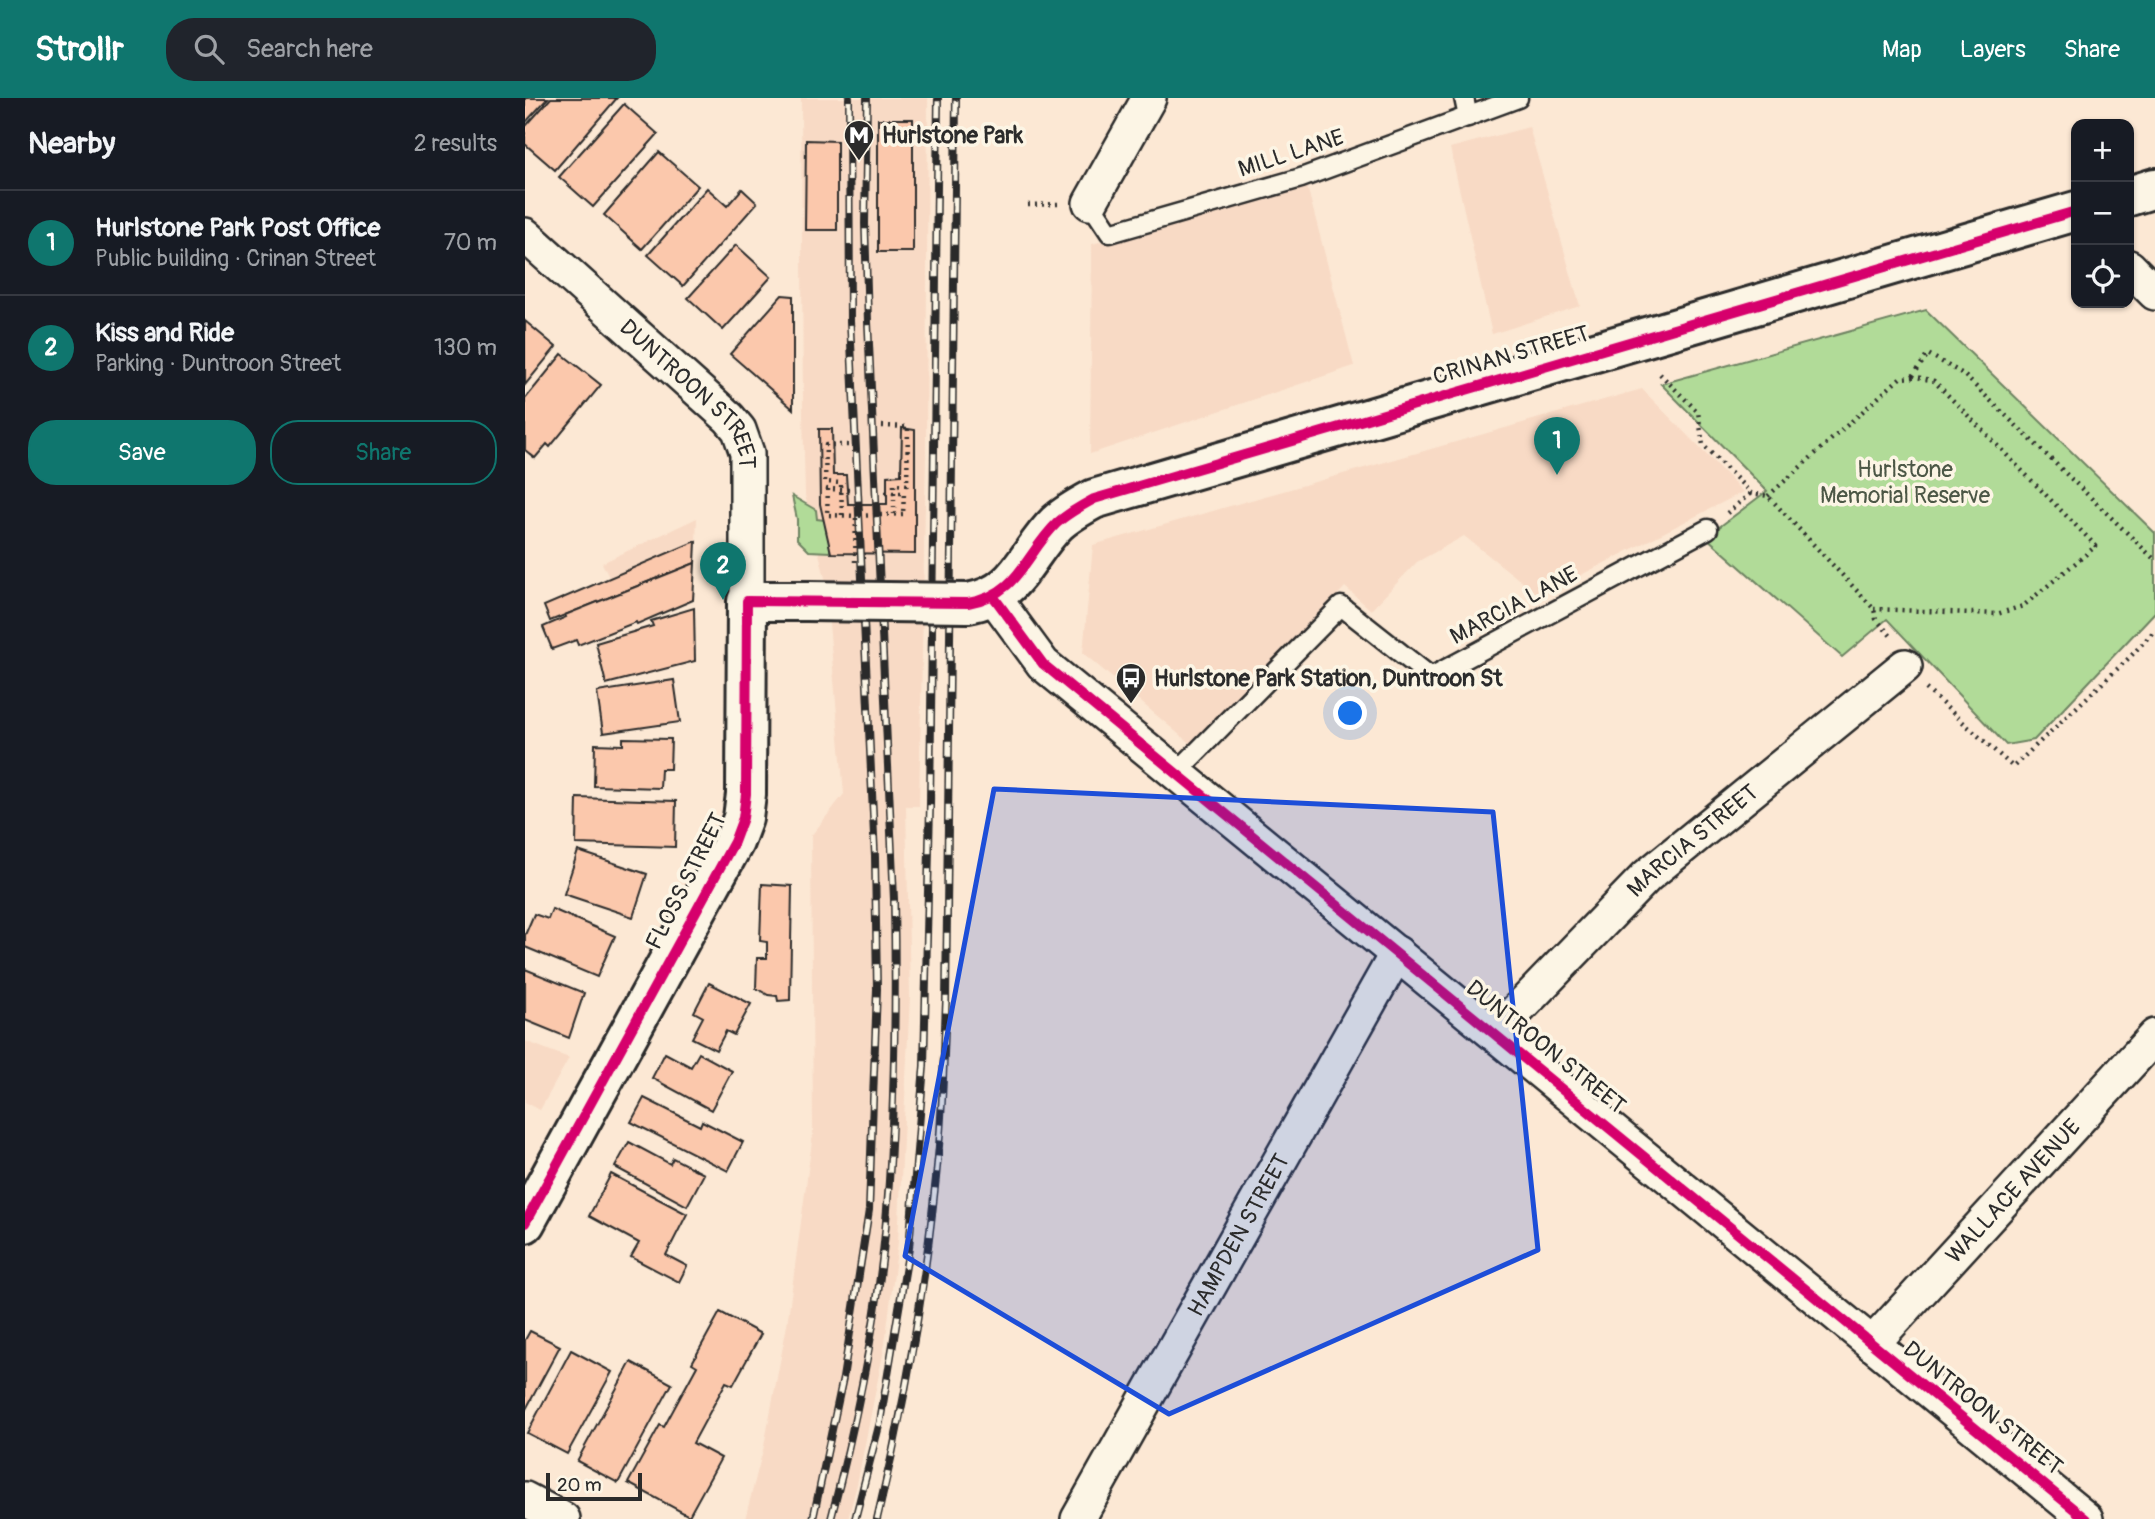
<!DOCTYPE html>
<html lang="en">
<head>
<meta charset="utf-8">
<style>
	body { margin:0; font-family:Pangolin,sans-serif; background:#20242c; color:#f1f3f6 }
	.controls { position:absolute; right:21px; top:21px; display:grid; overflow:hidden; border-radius:14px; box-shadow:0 2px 5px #0004 }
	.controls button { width:63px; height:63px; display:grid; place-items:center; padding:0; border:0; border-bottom:2px solid #363941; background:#171b24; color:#f1f3f6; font:35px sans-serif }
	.scale { position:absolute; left:21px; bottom:18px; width:96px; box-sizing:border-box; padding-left:7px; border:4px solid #2b2b2b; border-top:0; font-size:19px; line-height:24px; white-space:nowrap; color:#2b2b2b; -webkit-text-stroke:5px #fcf5e5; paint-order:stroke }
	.you { position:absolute; left:826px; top:616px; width:24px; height:24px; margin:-18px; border:5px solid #fff; border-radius:50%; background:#1a73e8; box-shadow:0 0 0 10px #1a73e833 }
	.badge { display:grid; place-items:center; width:46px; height:46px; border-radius:50%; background:#0f766e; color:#fff; font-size:23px; font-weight:700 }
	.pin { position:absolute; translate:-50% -58px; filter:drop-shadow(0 2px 4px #0008) }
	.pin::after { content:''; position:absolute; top:37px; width:24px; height:21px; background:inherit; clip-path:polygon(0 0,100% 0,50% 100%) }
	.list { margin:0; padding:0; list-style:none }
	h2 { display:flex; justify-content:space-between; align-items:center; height:91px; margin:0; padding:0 28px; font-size:30px }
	h2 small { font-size:23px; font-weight:400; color:#9ea1a6 }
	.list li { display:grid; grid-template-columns:46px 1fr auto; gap:21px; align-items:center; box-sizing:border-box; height:105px; padding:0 28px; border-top:2px solid #363941 }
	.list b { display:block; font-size:26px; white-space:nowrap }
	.list p { margin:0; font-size:23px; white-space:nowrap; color:#9ea1a6 }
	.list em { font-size:23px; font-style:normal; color:#9ea1a6 }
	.actions { display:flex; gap:14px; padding:21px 28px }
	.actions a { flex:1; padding:16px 0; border:2px solid #0f766e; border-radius:28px; text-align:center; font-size:24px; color:#0f766e }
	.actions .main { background:#0f766e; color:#fff }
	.icon { flex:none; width:38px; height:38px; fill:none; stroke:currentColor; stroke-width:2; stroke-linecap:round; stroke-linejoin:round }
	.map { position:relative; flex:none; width:1630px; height:1421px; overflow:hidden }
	header { display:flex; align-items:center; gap:42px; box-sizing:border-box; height:98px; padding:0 35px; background:#0f766e; color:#fff }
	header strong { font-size:33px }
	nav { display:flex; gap:38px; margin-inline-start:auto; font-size:24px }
	.search { width:490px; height:63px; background:#20242c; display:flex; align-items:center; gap:18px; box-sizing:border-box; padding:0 24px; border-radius:28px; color:#9ea1a6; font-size:26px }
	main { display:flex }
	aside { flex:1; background:#171b24 }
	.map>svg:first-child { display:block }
	.built { fill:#f8dac5 }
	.green { fill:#b1db98; stroke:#6e8362; stroke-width:2 }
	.building { fill:#fbc8ac; stroke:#2b2b2b; stroke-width:2 }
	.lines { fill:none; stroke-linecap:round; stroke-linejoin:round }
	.lane-casing { stroke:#2b2b2b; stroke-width:23 }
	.street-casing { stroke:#2b2b2b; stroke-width:38 }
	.secondary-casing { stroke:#2b2b2b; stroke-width:44 }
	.path { stroke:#2b2b2b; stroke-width:4.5; stroke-dasharray:2 5; stroke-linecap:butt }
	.lane { stroke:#fcf5e5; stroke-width:18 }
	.street { stroke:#fcf5e5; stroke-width:33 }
	.secondary { stroke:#fcf5e5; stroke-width:38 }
	.rail-casing { stroke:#2b2b2b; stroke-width:8 }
	.rail { stroke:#fcf5e5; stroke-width:5; stroke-dasharray:16; stroke-linecap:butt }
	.secondary-bridge-casing { stroke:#2b2b2b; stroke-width:44; stroke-linecap:butt }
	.path-bridge { stroke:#2b2b2b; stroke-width:4.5; stroke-dasharray:2 5; stroke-linecap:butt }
	.secondary-bridge { stroke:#fcf5e5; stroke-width:38 }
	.cycleway-casing { stroke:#fcf5e5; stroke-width:15 }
	.cycleway { stroke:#d6006c; stroke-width:10 }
	.marked { fill:#1d4ed8; fill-opacity:0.2; stroke:#1d4ed8; stroke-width:5; stroke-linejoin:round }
	.labels { text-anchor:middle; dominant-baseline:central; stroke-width:7; stroke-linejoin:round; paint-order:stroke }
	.poi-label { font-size:23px; font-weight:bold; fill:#2b2b2b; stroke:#fcf5e5; text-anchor:start }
	.street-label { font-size:23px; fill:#2b2b2b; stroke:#fcf5e5 }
	.park-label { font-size:23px; fill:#4c5746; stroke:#fcf5e5 }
</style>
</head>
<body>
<header>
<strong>Strollr</strong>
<div class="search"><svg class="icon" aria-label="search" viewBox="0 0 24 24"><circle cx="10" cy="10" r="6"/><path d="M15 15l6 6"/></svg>Search here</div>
<nav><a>Map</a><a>Layers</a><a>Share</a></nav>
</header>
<main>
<aside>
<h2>Nearby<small>2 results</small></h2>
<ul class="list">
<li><span class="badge">1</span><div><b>Hurlstone Park Post Office</b><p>Public building · Crinan Street</p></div><em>70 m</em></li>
<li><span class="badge">2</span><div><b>Kiss and Ride</b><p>Parking · Duntroon Street</p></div><em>130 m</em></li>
</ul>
<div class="actions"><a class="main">Save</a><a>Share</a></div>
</aside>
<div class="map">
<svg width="1630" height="1421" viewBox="0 0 1630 1421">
	<rect width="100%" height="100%" fill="#fce8d4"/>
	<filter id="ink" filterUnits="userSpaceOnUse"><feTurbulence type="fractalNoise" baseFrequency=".0143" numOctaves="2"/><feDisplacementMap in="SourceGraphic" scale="14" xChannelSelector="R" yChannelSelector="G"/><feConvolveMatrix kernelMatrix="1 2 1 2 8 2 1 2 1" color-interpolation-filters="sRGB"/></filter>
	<g filter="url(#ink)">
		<g class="built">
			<polygon points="276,0 403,0 401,357 394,708 381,708 385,898 373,1144 360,1246 332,1386 323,1421 220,1421 239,1348 262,1227 288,1036 286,738 319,696 300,480 280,397 278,316"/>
			<polygon points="1004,29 1055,208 967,236 925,50"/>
			<polygon points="782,88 829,268 565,356 567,146"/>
			<polygon points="1117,291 1218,394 1015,498 939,438 892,464 846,512 820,489 669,649 558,555 568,447"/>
			<polygon points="172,420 171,443 85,481 77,465"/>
			<polygon points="0,943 44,960 15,1012 0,1004"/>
		</g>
		<g class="green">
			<polygon points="1401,212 1630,435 1630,514 1509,642 1481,647 1362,521 1317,559 1181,439 1242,393 1136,286"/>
			<polygon points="267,398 291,412 292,421 308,423 305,454 284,453 272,441 272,421"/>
		</g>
		<g class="building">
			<polygon points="0,0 23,0 0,25"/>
			<polygon points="26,0 92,0 30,72 0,46 0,29"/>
			<polygon points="99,6 133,36 68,109 34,79"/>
			<rect x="353" y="21" width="35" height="133"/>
			<polygon points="281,42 312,43 312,132 280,132"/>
			<polygon points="134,54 173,88 117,151 79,117"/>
			<polygon points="182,90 202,108 217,91 232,105 158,188 123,157"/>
			<polygon points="211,147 246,179 198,232 163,200"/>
			<polygon points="257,197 268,198 268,311 205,256"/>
			<polygon points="0,223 31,249 0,287"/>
			<polygon points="37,256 76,287 25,349 22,346 10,360 0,352 0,301"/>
			<polygon points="377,330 390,332 390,456 306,455 295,406 294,331 307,331 308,377 321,377 323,406 362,406 362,378 376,377"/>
			<polygon points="171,443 170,465 25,523 19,508"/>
			<polygon points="170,465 168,502 112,526 111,524 53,547 51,542 27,551 18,529 41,519 40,517"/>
			<polygon points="169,510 170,563 81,586 71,545 128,528 126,523"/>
			<polygon points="149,582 155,624 78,635 72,594"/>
			<polygon points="98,640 146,641 145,671 136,671 135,690 69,688 70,646 98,647"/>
			<polygon points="52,700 151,703 150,749 51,746"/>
			<polygon points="53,753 122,776 108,819 39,796"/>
			<polygon points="237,786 267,788 265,902 253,903 252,898 243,897 231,890 232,860 242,860 242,844 235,843"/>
			<polygon points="27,811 90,838 72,879 0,849 0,837 9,816 23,821"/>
			<polygon points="0,871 59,895 44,940 0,922"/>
			<polygon points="184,885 226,906 209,937 201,933 191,952 167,940 178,919 169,914"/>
			<polygon points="140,955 166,969 174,955 207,973 186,1012 127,980"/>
			<polygon points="119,1000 175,1028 177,1023 218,1044 203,1073 106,1024"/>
			<polygon points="104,1044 145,1066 148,1060 179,1076 162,1108 90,1069"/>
			<polygon points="86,1076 162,1116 141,1157 162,1168 154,1184 106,1159 114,1145 64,1118"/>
			<polygon points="195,1214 236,1236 208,1287 201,1284 168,1345 196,1360 164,1418 103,1385 135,1327 139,1329 172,1268 167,1265"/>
			<polygon points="5,1233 35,1248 0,1313 0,1242"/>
			<polygon points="46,1252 87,1274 42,1356 2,1335"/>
			<polygon points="106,1264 147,1286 93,1385 52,1363"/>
		</g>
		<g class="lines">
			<g class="lane-casing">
				<g id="lane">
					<polyline points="939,0 943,19"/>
					<polyline points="565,105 585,135 776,80 993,0"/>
					<polyline points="650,676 816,508 906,579 1183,431"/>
				</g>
			</g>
			<g class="street-casing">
				<g id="street">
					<polyline points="565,105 624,0"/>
					<path id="s1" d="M0 137 204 320 214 332 222 355V503"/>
					<polyline points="1604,169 1630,195"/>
					<polyline points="468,498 518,566 1561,1421"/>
					<path id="s2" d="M970 935 1122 778 1380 568"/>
					<path id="s3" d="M1347 1246 1630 938"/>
					<polyline points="0,1401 38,1421"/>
					<path id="s4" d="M553 1421 872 855"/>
				</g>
			</g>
			<g class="secondary-casing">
				<g id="secondary">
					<polyline points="1604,98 1630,90"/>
					<path d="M443 505C494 497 500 456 532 425 543 415 556 408 569 401L1551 113"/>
					<polyline points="0,1125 209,744 218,720 221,696 222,503 282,503"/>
				</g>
			</g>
			<g class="path">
				<polyline points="503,107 533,106"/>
				<polyline points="1135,276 1173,314 1178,347 1226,395 1243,398 1349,511 1351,521 1367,539"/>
				<polyline points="1388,278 1403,256 1438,276 1630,462"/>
				<polyline points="357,328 383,329 382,387 369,386 369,416"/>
				<polyline points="324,392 303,391 302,417 331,418"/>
				<polyline points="360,395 379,395 378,416"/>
				<polyline points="1243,398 1375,280 1392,279 1409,283 1571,448 1498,508 1472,516 1349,511"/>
				<polyline points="1202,415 1226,395"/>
				<polyline points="317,417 316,385 300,384 301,347 323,347"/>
				<polyline points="1401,591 1488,669 1605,559 1630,532"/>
			</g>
			<use href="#lane" class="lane"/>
			<use href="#street" class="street"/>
			<use href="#secondary" class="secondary"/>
			<g class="rail-casing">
				<g id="rail">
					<polyline points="288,1421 318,1280 344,1112 352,891 350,759 325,223 324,0"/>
					<path d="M306 1421C330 1328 351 1231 360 1135 370 1024 371 912 369 801L343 224 340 126 342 0"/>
					<polyline points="330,1421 355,1324 384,1150 399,968 405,707 413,0"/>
					<path d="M352 1421C382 1299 403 1173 414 1048 418 1000 419 952 421 904L431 0"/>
				</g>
			</g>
			<use href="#rail" class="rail"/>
			<g class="secondary-bridge-casing">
				<polyline id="secondary-bridge" points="282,503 443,505"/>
			</g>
			<polyline class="path-bridge" points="330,464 331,418 378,416"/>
			<use href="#secondary-bridge" class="secondary-bridge"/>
			<g class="cycleway-casing">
				<g id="cycleway">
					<polyline points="468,498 518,566 1561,1421"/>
					<path d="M0 1125 209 744 218 720 221 696 222 503 443 505C494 497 500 456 532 425 543 415 556 408 569 401L1551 113"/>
				</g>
			</g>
			<use href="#cycleway" class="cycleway"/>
		</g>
	</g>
	<path class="marked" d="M469 691 968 714 1013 1152 644 1316 380 1158Z"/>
	<defs>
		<g id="metro-pin" transform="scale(1.575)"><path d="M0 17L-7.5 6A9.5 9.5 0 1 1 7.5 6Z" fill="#2b2b2b" stroke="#fcf5e5"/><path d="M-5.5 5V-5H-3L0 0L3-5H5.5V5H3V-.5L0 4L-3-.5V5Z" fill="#fff"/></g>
		<g id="bus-pin" transform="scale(1.575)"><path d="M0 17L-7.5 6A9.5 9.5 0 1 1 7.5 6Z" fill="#2b2b2b" stroke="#fcf5e5"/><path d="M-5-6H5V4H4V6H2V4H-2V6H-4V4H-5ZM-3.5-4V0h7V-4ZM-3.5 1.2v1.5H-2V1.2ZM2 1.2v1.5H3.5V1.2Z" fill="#fff"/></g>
	</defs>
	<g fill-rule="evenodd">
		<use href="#metro-pin" x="334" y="37"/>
		<use href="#bus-pin" x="606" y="580"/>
	</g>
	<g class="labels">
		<g class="poi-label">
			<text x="357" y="37">Hurlstone Park</text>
			<text x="629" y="580">Hurlstone Park Station, Duntroon St</text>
		</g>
		<g class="street-label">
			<text transform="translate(766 55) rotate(-18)">MILL LANE</text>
			<text transform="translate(986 257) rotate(-16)">CRINAN STREET</text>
			<text stroke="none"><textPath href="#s1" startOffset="231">DUNTROON STREET</textPath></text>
			<text transform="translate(989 507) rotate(-28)">MARCIA LANE</text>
			<text stroke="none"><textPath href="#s2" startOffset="276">MARCIA STREET</textPath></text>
			<text transform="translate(161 783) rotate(-63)">FLOSS STREET</text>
			<text transform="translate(1021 949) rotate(39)">DUNTROON STREET</text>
			<text stroke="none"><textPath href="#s3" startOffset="208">WALLACE AVENUE</textPath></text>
			<text stroke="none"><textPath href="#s4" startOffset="326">HAMPDEN STREET</textPath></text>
			<text transform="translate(1458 1310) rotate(39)">DUNTROON STREET</text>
		</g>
		<g class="park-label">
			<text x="1380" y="371">Hurlstone<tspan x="1380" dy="26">Memorial Reserve</tspan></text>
		</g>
	</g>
</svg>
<div class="controls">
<button>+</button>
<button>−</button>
<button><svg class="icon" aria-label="locate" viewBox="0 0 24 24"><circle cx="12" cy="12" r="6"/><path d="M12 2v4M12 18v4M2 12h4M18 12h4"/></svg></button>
</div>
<div class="scale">20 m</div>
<div class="you"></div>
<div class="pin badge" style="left:1032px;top:377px">1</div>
<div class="pin badge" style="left:198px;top:502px">2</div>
</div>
</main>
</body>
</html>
